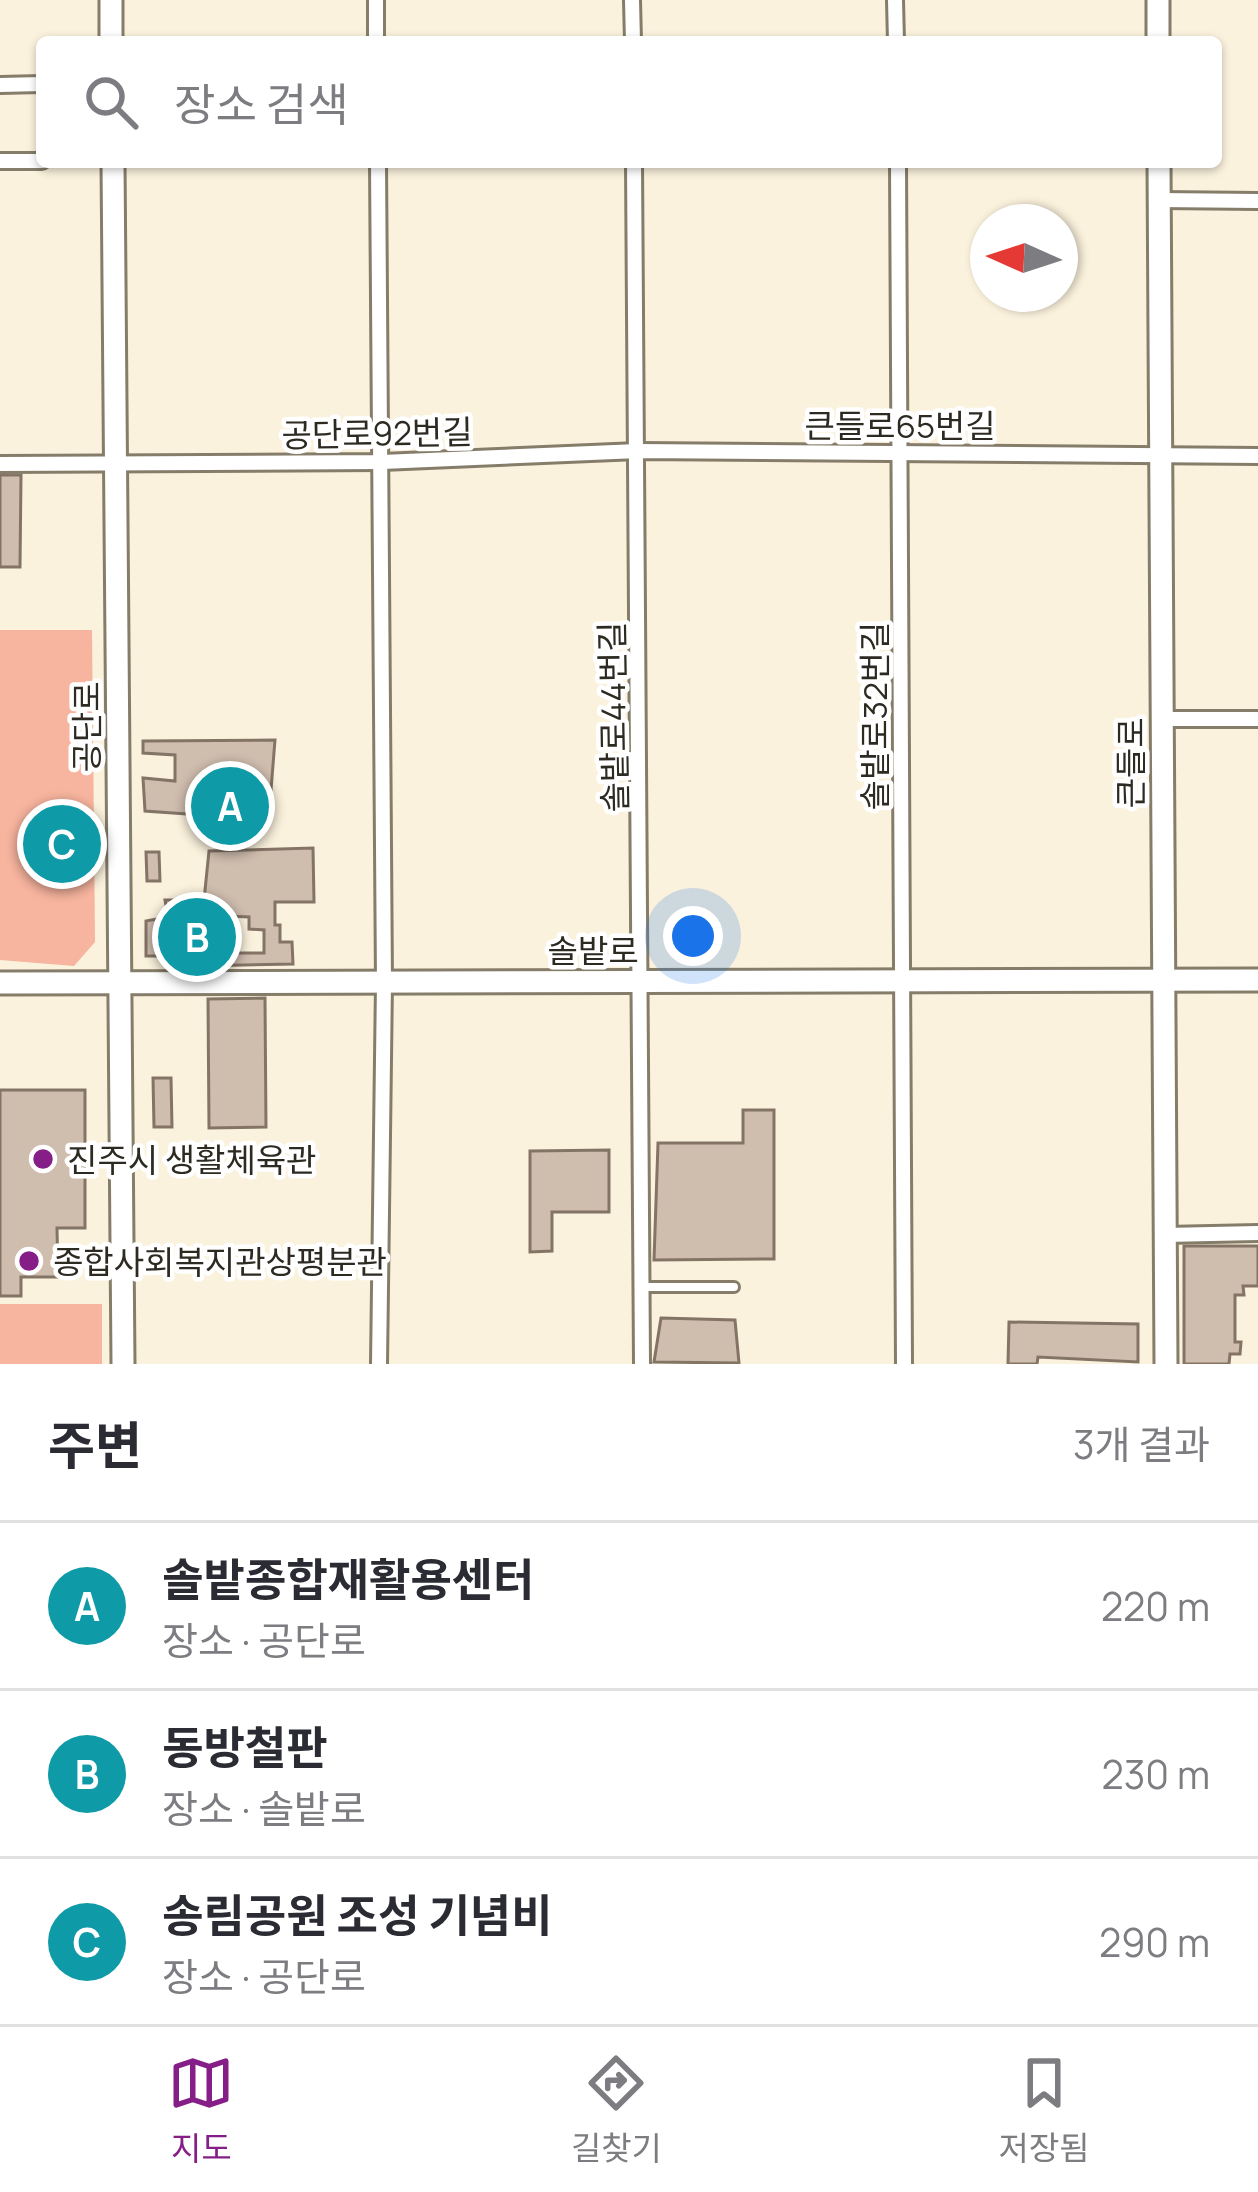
<!DOCTYPE html>
<html lang="ko">
<head>
<meta charset="utf-8">
<style>
	body { margin:0; font-family:Manrope,"Noto Sans KR",sans-serif; background:#f2f2f3; color:#2b2b33 }
	.compass { position:absolute; left:970px; top:204px; width:108px; height:108px; border-radius:50%; background:#fff; box-shadow:0 3px 9px #0004; rotate:273deg }
	.you { position:absolute; left:693px; top:936px; width:42px; height:42px; margin:-30px; border:9px solid #fff; border-radius:50%; background:#1a73e8; box-shadow:0 0 0 18px #1a73e833 }
	.badge { display:grid; place-items:center; width:78px; height:78px; border-radius:50%; background:#851f87; color:#fff; font-size:39px; font-weight:700 }
	.pin { position:absolute; translate:-50% -50%; border:6px solid #fff; box-shadow:0 3px 12px #0006 }
	.list { margin:0; padding:0; list-style:none }
	h2 { display:flex; justify-content:space-between; align-items:center; height:156px; margin:0; padding:0 48px; font-size:51px }
	h2 small { font-size:39px; font-weight:400; color:#7c7c81 }
	.list li { display:grid; grid-template-columns:78px 1fr auto; gap:36px; align-items:center; box-sizing:border-box; height:168px; padding:0 48px; border-top:3px solid #e1e1e2 }
	.list b { display:block; font-size:45px; white-space:nowrap }
	.list p { margin:0; font-size:39px; white-space:nowrap; color:#7c7c81 }
	.list em { font-size:39px; font-style:normal; color:#7c7c81 }
	.icon { flex:none; width:66px; height:66px; fill:none; stroke:currentColor; stroke-width:2; stroke-linecap:round; stroke-linejoin:round }
	.map { position:relative; flex:none; width:1258px; height:1364px; overflow:hidden }
	.search { position:absolute; background:#fff; box-shadow:0 3px 9px #0004; left:36px; right:36px; top:36px; height:132px; display:flex; align-items:center; gap:30px; box-sizing:border-box; padding:0 42px; border-radius:12px; color:#7c7c81; font-size:45px }
	.sheet { height:660px; background:#fff }
	nav { display:flex; justify-content:space-around; align-items:center; box-sizing:border-box; height:168px; border-top:3px solid #e1e1e2; background:#fff; font-size:33px; color:#7c7c81 }
	nav a { display:grid; justify-items:center; gap:6px }
	nav .on { color:#851f87 }
	.map>svg:first-child { display:block }
	.green { fill:#f7b49e }
	.building { fill:#cfbdae; stroke:#847466; stroke-width:3; fill-rule:evenodd }
	.lines { fill:none; stroke-linecap:round; stroke-linejoin:round }
	.lane-casing { stroke:#857d6a; stroke-width:14 }
	.street-casing { stroke:#857d6a; stroke-width:20 }
	.secondary-casing { stroke:#857d6a; stroke-width:27 }
	.lane { stroke:#fff; stroke-width:8 }
	.street { stroke:#fff; stroke-width:14 }
	.secondary { stroke:#fff; stroke-width:21 }
	.poi-dot { fill:#851f87; stroke:#fff; stroke-width:4.5 }
	.labels { text-anchor:middle; dominant-baseline:central; stroke-width:9; stroke-linejoin:round; paint-order:stroke }
	.street-label { font-size:33px; fill:#2d2a22; stroke:#fff }
	.poi-label { font-size:33px; fill:#2d2a22; stroke:#fff; text-anchor:start }
</style>
</head>
<body>
<div class="map">
<svg width="1258" height="1364" viewBox="0 0 1258 1364">
	<rect width="100%" height="100%" fill="#fbf2dd"/>
	<g class="green">
		<polygon points="0,630 92,630 95,942 74,966 0,960"/>
		<rect x="0" y="1304" width="102" height="60"/>
	</g>
	<g class="building">
		<polygon points="0,475 21,475 20,567 0,567"/>
		<polygon points="275,740 271,790 243,791 243,818 145,811 143,778 175,781 175,755 143,753 143,741"/>
		<path d="M313 848 314 902H275V925H280V942H292L293 964 195 966V956H146V921L168 917 165 900H204L209 851ZM226 916 249 917V929L264 930V953H236V945H226Z"/>
		<polygon points="146,852 159,852 160,881 147,881"/>
		<polygon points="265,998 266,1127 209,1128 208,999"/>
		<polygon points="153,1078 171,1078 172,1127 154,1127"/>
		<polygon points="0,1090 85,1090 85,1228 57,1228 58,1277 21,1277 21,1296 0,1296"/>
		<polygon points="743,1110 774,1110 774,1259 654,1260 658,1143 743,1143"/>
		<polygon points="609,1150 609,1212 552,1212 552,1251 530,1252 530,1151"/>
		<polygon points="1184,1246 1258,1246 1258,1286 1243,1286 1244,1295 1235,1295 1235,1342 1241,1342 1240,1354 1230,1354 1229,1364 1184,1364"/>
		<polygon points="661,1318 735,1320 739,1363 654,1362"/>
		<polygon points="1009,1322 1138,1324 1138,1362 1038,1357 1037,1364 1008,1364"/>
	</g>
	<g class="lines">
		<g class="lane-casing">
			<polyline id="lane" points="642,1287 734,1287"/>
		</g>
		<g class="street-casing">
			<g id="street">
				<polyline points="376,0 376,42"/>
				<polyline points="632,0 633,42"/>
				<polyline points="895,0 896,42"/>
				<polyline points="0,85 42,84"/>
				<polyline points="0,161 42,161"/>
				<polyline points="378,162 384,983 379,1364"/>
				<polyline points="634,162 642,1364"/>
				<polyline points="898,162 904,1364"/>
				<polyline points="1159,200 1258,201"/>
				<polyline points="0,464 382,462 638,451 1258,456"/>
				<polyline points="1163,719 1258,719"/>
				<polyline points="1165,1235 1258,1233"/>
			</g>
		</g>
		<g class="secondary-casing">
			<g id="secondary">
				<polyline points="111,0 111,42"/>
				<polyline points="1158,0 1158,42"/>
				<polyline points="113,162 123,1364"/>
				<polyline points="1159,162 1166,1364"/>
				<polyline points="0,983 1258,980"/>
			</g>
		</g>
		<use href="#lane" class="lane"/>
		<use href="#street" class="street"/>
		<use href="#secondary" class="secondary"/>
	</g>
	<g class="poi-dot">
		<circle cx="43" cy="1159" r="12"/>
		<circle cx="29" cy="1261" r="12"/>
	</g>
	<g class="labels">
		<g class="street-label">
			<text x="900" y="425">큰들로65번길</text>
			<text transform="translate(377 433) rotate(-1)">공단로92번길</text>
			<text transform="translate(874 716) rotate(-90)">솔밭로32번길</text>
			<text transform="translate(613 717) rotate(-91)">솔밭로44번길</text>
			<text transform="translate(86 727) rotate(-90)">공단로</text>
			<text transform="translate(1130 763) rotate(-90)">큰들로</text>
			<text x="593" y="950">솔밭로</text>
		</g>
		<g class="poi-label">
			<text x="67" y="1159">진주시 생활체육관</text>
			<text x="53" y="1261">종합사회복지관상평분관</text>
		</g>
	</g>
</svg>
<svg class="compass" viewBox="-18 -18 36 36"><path d="M0-13l5 13h-10z" fill="#e53935"/><path d="M0 13l5-13h-10z" fill="#7c7c81"/></svg>
<div class="you"></div>
<div class="pin badge" style="left:230px;top:806px;background:#0f9aa8">A</div>
<div class="pin badge" style="left:197px;top:937px;background:#0f9aa8">B</div>
<div class="pin badge" style="left:62px;top:844px;background:#0f9aa8">C</div>
<div class="search"><svg class="icon" aria-label="search" viewBox="0 0 24 24"><circle cx="10" cy="10" r="6"/><path d="M15 15l6 6"/></svg>장소 검색</div>
</div>
<section class="sheet">
<h2>주변<small>3개 결과</small></h2>
<ul class="list">
<li><span class="badge" style="background:#0f9aa8">A</span><div><b>솔밭종합재활용센터</b><p>장소 · 공단로</p></div><em>220 m</em></li>
<li><span class="badge" style="background:#0f9aa8">B</span><div><b>동방철판</b><p>장소 · 솔밭로</p></div><em>230 m</em></li>
<li><span class="badge" style="background:#0f9aa8">C</span><div><b>송림공원 조성 기념비</b><p>장소 · 공단로</p></div><em>290 m</em></li>
</ul>
</section>
<nav>
<a class="on"><svg class="icon" aria-label="map" viewBox="0 0 24 24"><path d="M3 6l6-2 6 2 6-2v14l-6 2-6-2-6 2zM9 4v14M15 6v14"/></svg>지도</a>
<a><svg class="icon" aria-label="directions" viewBox="0 0 24 24"><path d="M12 3l9 9-9 9-9-9zM9 14v-3h6M13 9l2 2-2 2"/></svg>길찾기</a>
<a><svg class="icon" aria-label="saved" viewBox="0 0 24 24"><path d="M7 4h10v16l-5-4-5 4z"/></svg>저장됨</a>
</nav>
</body>
</html>
